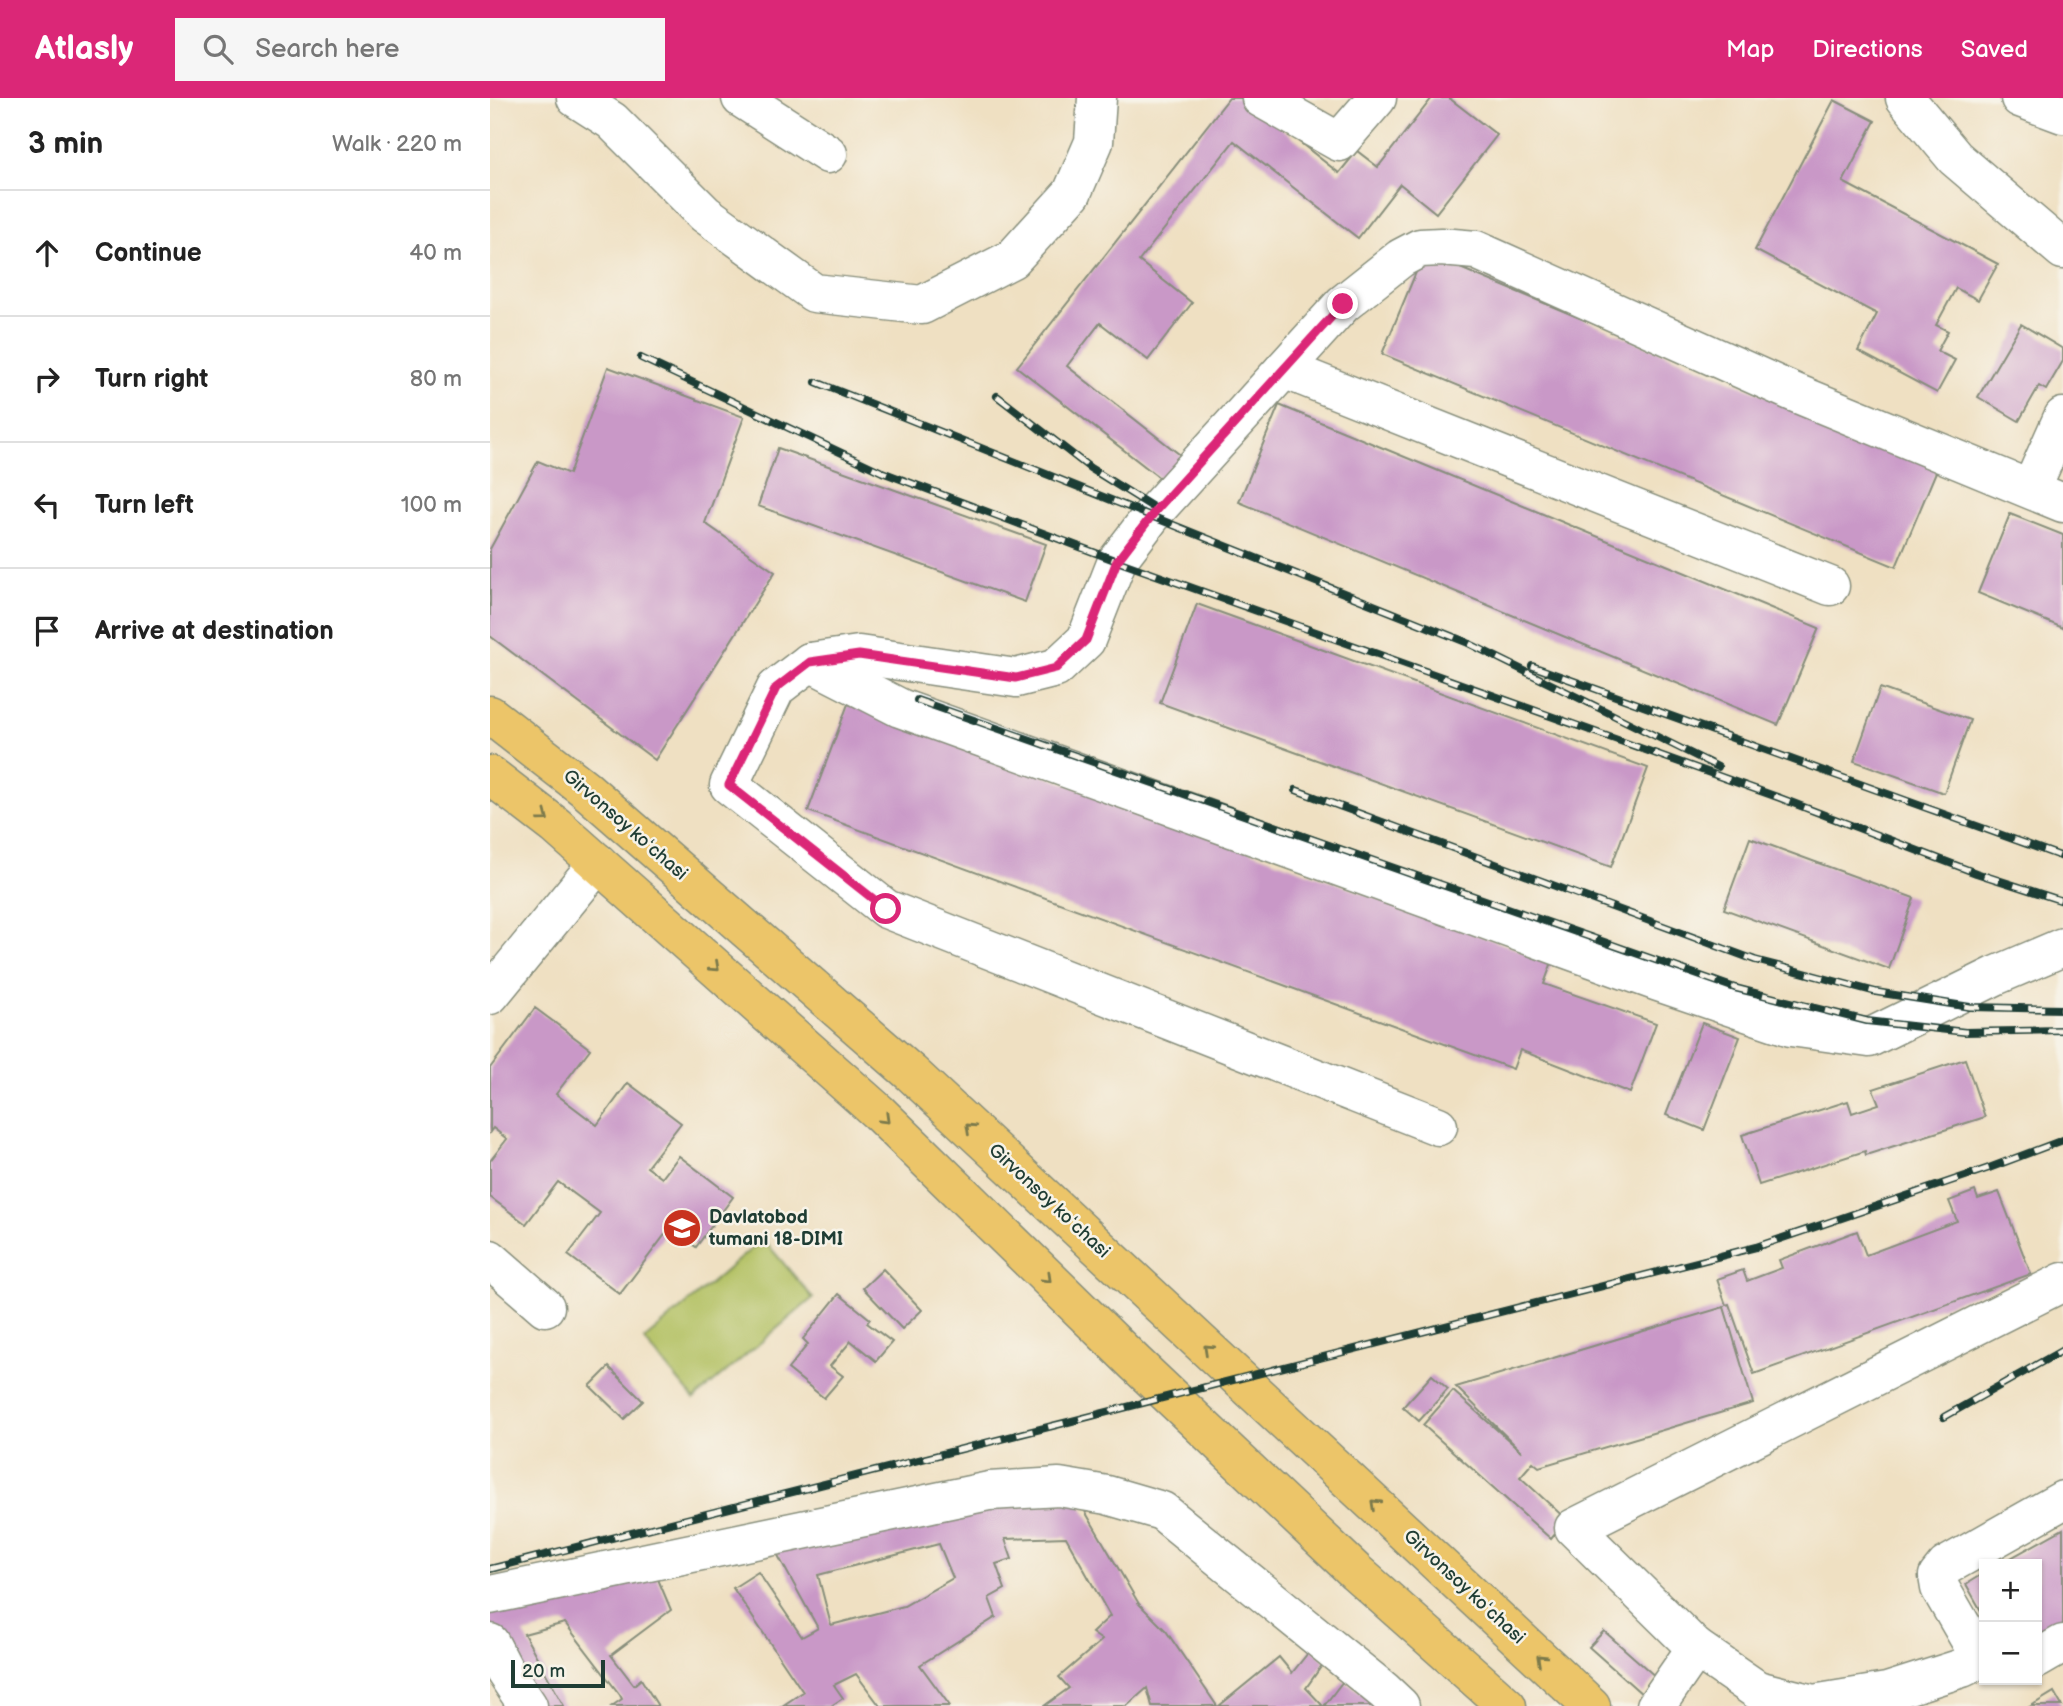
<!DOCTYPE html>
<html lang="en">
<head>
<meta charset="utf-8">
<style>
	body { margin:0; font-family:"Balsamiq Sans",sans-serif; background:#f6f6f6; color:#222 }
	.controls { position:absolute; right:21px; bottom:21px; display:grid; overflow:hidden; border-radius:0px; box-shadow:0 2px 5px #0004 }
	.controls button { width:63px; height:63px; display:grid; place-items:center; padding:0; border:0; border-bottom:2px solid #e0e0e0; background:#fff; color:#222; font:35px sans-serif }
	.scale { position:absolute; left:21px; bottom:18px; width:94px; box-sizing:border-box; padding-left:7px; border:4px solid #1f3d34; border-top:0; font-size:19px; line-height:24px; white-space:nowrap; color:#1f3d34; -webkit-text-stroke:5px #f7f3e8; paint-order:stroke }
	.stop { position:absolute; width:21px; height:21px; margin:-16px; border:5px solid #db2777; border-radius:50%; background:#fff }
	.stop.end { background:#db2777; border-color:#fff; box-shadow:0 2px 7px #0008 }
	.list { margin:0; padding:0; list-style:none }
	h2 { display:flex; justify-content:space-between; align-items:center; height:91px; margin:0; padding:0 28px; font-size:30px }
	h2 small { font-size:23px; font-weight:400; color:#767676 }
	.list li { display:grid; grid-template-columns:46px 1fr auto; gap:21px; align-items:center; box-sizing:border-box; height:126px; padding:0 28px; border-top:2px solid #e0e0e0 }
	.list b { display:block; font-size:26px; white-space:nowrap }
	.list em { font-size:23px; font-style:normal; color:#767676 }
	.icon { flex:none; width:38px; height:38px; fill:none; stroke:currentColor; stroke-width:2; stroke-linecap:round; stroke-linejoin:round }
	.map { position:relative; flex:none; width:1573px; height:1608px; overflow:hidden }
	header { display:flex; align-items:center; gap:42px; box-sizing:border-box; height:98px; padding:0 35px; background:#db2777; color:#fff }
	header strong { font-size:33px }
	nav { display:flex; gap:38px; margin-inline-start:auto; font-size:24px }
	.search { width:490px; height:63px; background:#f6f6f6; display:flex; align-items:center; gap:18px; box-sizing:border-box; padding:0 24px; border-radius:0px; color:#767676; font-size:26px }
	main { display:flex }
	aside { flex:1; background:#fff }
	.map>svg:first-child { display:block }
	.green { fill:#b3c163; stroke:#697f4c; stroke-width:2 }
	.building { fill:#c998c7; fill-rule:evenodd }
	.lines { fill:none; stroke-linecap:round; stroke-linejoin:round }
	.minor-casing { stroke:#878e7b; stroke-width:41 }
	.major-casing { stroke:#878e7b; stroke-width:41 }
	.minor { stroke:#fff; stroke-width:38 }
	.major { stroke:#ecc569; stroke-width:38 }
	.rail-casing { stroke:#1f3d34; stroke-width:8 }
	.rail { stroke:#f7f3e8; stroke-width:5; stroke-dasharray:16; stroke-linecap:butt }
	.oneway { stroke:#7b7a4c }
	.route { stroke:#db2777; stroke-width:9 }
	.labels { text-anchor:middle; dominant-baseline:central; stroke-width:5; stroke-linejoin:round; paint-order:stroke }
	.street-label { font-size:19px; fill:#1f3d34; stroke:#f7f3e8 }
	.poi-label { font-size:19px; font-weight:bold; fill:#1f3d34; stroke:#f7f3e8; text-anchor:start }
</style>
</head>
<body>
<header>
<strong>Atlasly</strong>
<div class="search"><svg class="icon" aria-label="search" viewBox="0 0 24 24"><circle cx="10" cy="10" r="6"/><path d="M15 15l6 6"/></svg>Search here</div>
<nav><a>Map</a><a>Directions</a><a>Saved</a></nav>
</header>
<main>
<aside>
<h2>3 min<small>Walk · 220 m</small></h2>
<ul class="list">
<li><svg class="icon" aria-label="ahead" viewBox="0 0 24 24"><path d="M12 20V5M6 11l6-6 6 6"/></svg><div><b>Continue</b></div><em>40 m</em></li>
<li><svg class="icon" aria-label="right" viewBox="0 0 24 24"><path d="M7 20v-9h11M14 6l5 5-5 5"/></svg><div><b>Turn right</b></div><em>80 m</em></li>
<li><svg class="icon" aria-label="left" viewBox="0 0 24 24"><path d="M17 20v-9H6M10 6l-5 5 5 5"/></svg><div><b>Turn left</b></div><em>100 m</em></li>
<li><svg class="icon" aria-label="arrive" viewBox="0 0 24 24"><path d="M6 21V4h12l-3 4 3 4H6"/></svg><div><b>Arrive at destination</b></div></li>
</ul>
</aside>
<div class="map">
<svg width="1573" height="1608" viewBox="0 0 1573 1608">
	<rect width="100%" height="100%" fill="#f7f3e8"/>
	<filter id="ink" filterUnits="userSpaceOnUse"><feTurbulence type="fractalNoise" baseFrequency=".0143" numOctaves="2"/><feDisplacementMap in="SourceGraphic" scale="14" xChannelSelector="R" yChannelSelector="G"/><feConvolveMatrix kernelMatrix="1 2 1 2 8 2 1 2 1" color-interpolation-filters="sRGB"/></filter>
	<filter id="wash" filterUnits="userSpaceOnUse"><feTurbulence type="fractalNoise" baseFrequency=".00686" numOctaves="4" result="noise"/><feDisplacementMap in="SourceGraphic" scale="28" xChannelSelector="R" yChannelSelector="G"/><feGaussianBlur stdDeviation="1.57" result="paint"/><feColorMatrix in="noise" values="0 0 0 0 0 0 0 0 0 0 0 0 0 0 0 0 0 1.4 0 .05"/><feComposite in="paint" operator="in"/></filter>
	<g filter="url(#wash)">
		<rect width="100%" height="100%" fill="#efe0c2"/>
		<polygon class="green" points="273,1141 323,1200 204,1301 154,1242"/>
		<g id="blocks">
			<g class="building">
				<polygon points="739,0 753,0 849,75 867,53 888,69 942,0 959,0 1007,37 946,115 910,86 868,140 744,43 649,163 702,205 658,262 610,225 577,268 694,360 675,384 527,269"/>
				<polygon points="1344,2 1385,23 1353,84 1508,166 1488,202 1466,190 1446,227 1458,233 1447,253 1465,262 1447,295 1368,253 1387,216 1265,152"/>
				<polygon points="934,155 1448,369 1406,469 892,256"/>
				<polygon points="1531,226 1573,251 1573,263 1556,292 1549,288 1529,323 1488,299"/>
				<polygon points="118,269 254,319 215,425 285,474 165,662 0,538 0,451 48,363 79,376"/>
				<polygon points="789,307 1329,530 1288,627 749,404"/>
				<polygon points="288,350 556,446 535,504 268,408"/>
				<polygon points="1520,416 1573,437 1573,530 1488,495"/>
				<polygon points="707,506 1158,670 1121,769 670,605"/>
				<polygon points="1390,590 1480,622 1454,695 1364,663"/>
				<polygon points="358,606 1062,864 1054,886 1166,925 1140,995 1030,952 1023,971 318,713"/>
				<polygon points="1260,740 1424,800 1399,871 1234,811"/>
				<polygon points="45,910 100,951 66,996 107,1027 138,985 191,1025 157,1069 172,1080 189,1058 243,1099 206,1149 180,1130 130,1196 78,1157 110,1115 68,1084 36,1126 0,1099 0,1063 17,1041 3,1030 0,1034 0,970"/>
				<polygon points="1212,925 1250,939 1214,1032 1176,1017"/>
				<polygon points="1475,961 1495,1019 1376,1057 1375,1053 1269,1087 1252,1037 1358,1003 1362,1015 1389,1006 1383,991"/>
				<polygon points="1485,1093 1488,1101 1509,1094 1541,1176 1264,1276 1239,1206 1236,1207 1227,1181 1253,1172 1257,1183 1292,1170 1289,1162 1367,1133 1376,1157 1467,1123 1459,1103"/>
				<polygon points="393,1171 432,1212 412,1231 373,1190"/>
				<polygon points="349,1196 380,1221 377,1225 402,1244 386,1263 361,1243 340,1268 353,1278 334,1300 298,1271 318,1246 313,1241"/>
				<polygon points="1234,1209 1263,1305 1049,1369 1043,1364 1030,1379 1077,1422 1061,1441 933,1327 963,1293 1032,1354 966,1289"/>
				<polygon points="119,1269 153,1303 134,1321 100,1288"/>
				<polygon points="942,1277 958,1291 929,1323 913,1309"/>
				<path d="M589 1403 649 1506 676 1533 727 1608H662L657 1590 637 1608H554L579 1590 569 1579 612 1542 602 1535 620 1518 576 1439 515 1441 522 1461 506 1466 515 1491 499 1500 506 1519 430 1567 460 1608H390L366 1576 344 1587 353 1600 341 1608H292L313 1594 243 1490 268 1474 312 1539 328 1530 285 1452 471 1413ZM449 1446 463 1480 414 1508 341 1527 328 1477Z"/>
				<polygon points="1573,1431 1573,1531 1547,1546 1547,1466 1510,1466"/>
				<polygon points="165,1474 181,1512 121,1557 144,1587 151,1581 168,1608 122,1608 132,1601 130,1597 75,1525 34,1536 74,1608 43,1608 0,1527 0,1511"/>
				<polygon points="1494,1475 1494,1518 1476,1486"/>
				<polygon points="1114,1533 1167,1580 1152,1596 1099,1549"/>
				<polygon points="822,1550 835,1563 816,1590 833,1608 729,1608 789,1559 802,1575"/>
				<polygon points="853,1583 893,1608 834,1608"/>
				<polygon points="1564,1594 1572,1608 1541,1608"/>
			</g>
		</g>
	</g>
	<g filter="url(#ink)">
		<use href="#blocks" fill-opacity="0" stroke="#878e7b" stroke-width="2"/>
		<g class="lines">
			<g class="minor-casing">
				<g id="minor">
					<polyline points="86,0 122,23 215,116 324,195 432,207 522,161 582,95 604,44 607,0"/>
					<polyline points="251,0 338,56"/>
					<polyline points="771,0 849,44 887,0"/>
					<polyline points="1415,0 1465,60 1573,152"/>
					<polyline points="1530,0 1573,16"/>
					<polyline points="794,271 1340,488"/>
					<polyline points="1541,391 1573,319"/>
					<polyline points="320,564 410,610 1168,884 1301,929 1379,940 1505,878 1573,849"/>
					<polyline points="0,897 108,765"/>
					<polyline points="948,1028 396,811 239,687 286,590 320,564 369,557 526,580 566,570 596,542 627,463 666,412 853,206 911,160 930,150 951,149 986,152 1303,294 1573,405"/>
					<polyline points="0,1161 55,1209"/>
					<polyline points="0,1497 499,1393 569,1389 617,1397 672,1413 894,1593 910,1608"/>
					<polyline points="0,1545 14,1572 38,1608"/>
					<polyline points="1206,1550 1267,1592 1323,1606 1397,1594 1472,1570 1491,1561 1450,1490 1448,1478 1456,1468 1573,1402"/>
					<polyline points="1547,1561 1573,1546"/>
					<polyline points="1166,1608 1206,1550 1084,1430 1573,1184"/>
				</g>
			</g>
			<g class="major-casing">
				<g id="major">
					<polyline points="0,617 94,690 421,975 1101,1608"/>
					<polyline points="0,677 66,728 388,1014 645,1265 866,1474 1017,1608"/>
				</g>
			</g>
			<use href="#minor" class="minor"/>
			<use href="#major" class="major"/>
			<g class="rail-casing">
				<g id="rail">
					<polyline points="151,260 392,374 627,463 1290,700 1486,775 1573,803"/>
					<polyline points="326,284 976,544 1228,669"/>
					<polyline points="507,298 600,370 666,411"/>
					<polyline points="1042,568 1573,759"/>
					<polyline points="427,602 1245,890 1377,923 1475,934 1573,932"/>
					<polyline points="806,692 1265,862 1386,894 1480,909 1573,911"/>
					<polyline points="1454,1319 1573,1252"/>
					<polyline points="0,1471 1266,1149 1499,1070 1573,1042"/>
				</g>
			</g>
			<use href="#rail" class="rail"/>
		</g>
		<defs><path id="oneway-chevron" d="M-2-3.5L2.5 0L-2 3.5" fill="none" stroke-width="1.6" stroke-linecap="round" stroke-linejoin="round" transform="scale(1.75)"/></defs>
		<g class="oneway">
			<use href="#oneway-chevron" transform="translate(54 719) rotate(37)"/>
			<use href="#oneway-chevron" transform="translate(225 869) rotate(42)"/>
			<use href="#oneway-chevron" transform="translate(395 1021) rotate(44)"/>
			<use href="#oneway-chevron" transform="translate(480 1030) rotate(-137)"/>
			<use href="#oneway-chevron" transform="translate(557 1180) rotate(44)"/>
			<use href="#oneway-chevron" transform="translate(718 1251) rotate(-137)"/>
			<use href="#oneway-chevron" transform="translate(885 1406) rotate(-137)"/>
			<use href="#oneway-chevron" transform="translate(1051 1561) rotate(-137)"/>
		</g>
	</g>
	<g class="lines" filter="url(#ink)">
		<polyline class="route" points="396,811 239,687 286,590 320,564 369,557 526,580 566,570 596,542 627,463 666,412 853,206"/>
	</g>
	<defs>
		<g id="school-disc" transform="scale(2.0125)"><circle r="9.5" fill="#c8321e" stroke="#f7f3e8"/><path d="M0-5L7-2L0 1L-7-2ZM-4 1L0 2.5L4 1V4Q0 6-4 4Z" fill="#fff"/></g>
	</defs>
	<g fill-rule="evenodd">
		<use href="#school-disc" x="192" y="1130"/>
	</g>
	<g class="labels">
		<g class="street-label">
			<text transform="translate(135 727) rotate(41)">Girvonsoy koʻchasi</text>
			<text transform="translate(559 1103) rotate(43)">Girvonsoy koʻchasi</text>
			<text transform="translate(974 1489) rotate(43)">Girvonsoy koʻchasi</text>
		</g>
		<g class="poi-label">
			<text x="219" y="1119">Davlatobod<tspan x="219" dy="22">tumani 18-DIMI</tspan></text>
		</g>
	</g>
</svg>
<div class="controls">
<button>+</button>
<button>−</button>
</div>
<div class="scale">20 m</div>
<div class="stop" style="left:396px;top:811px"></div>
<div class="stop end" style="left:853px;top:206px"></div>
</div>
</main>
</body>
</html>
